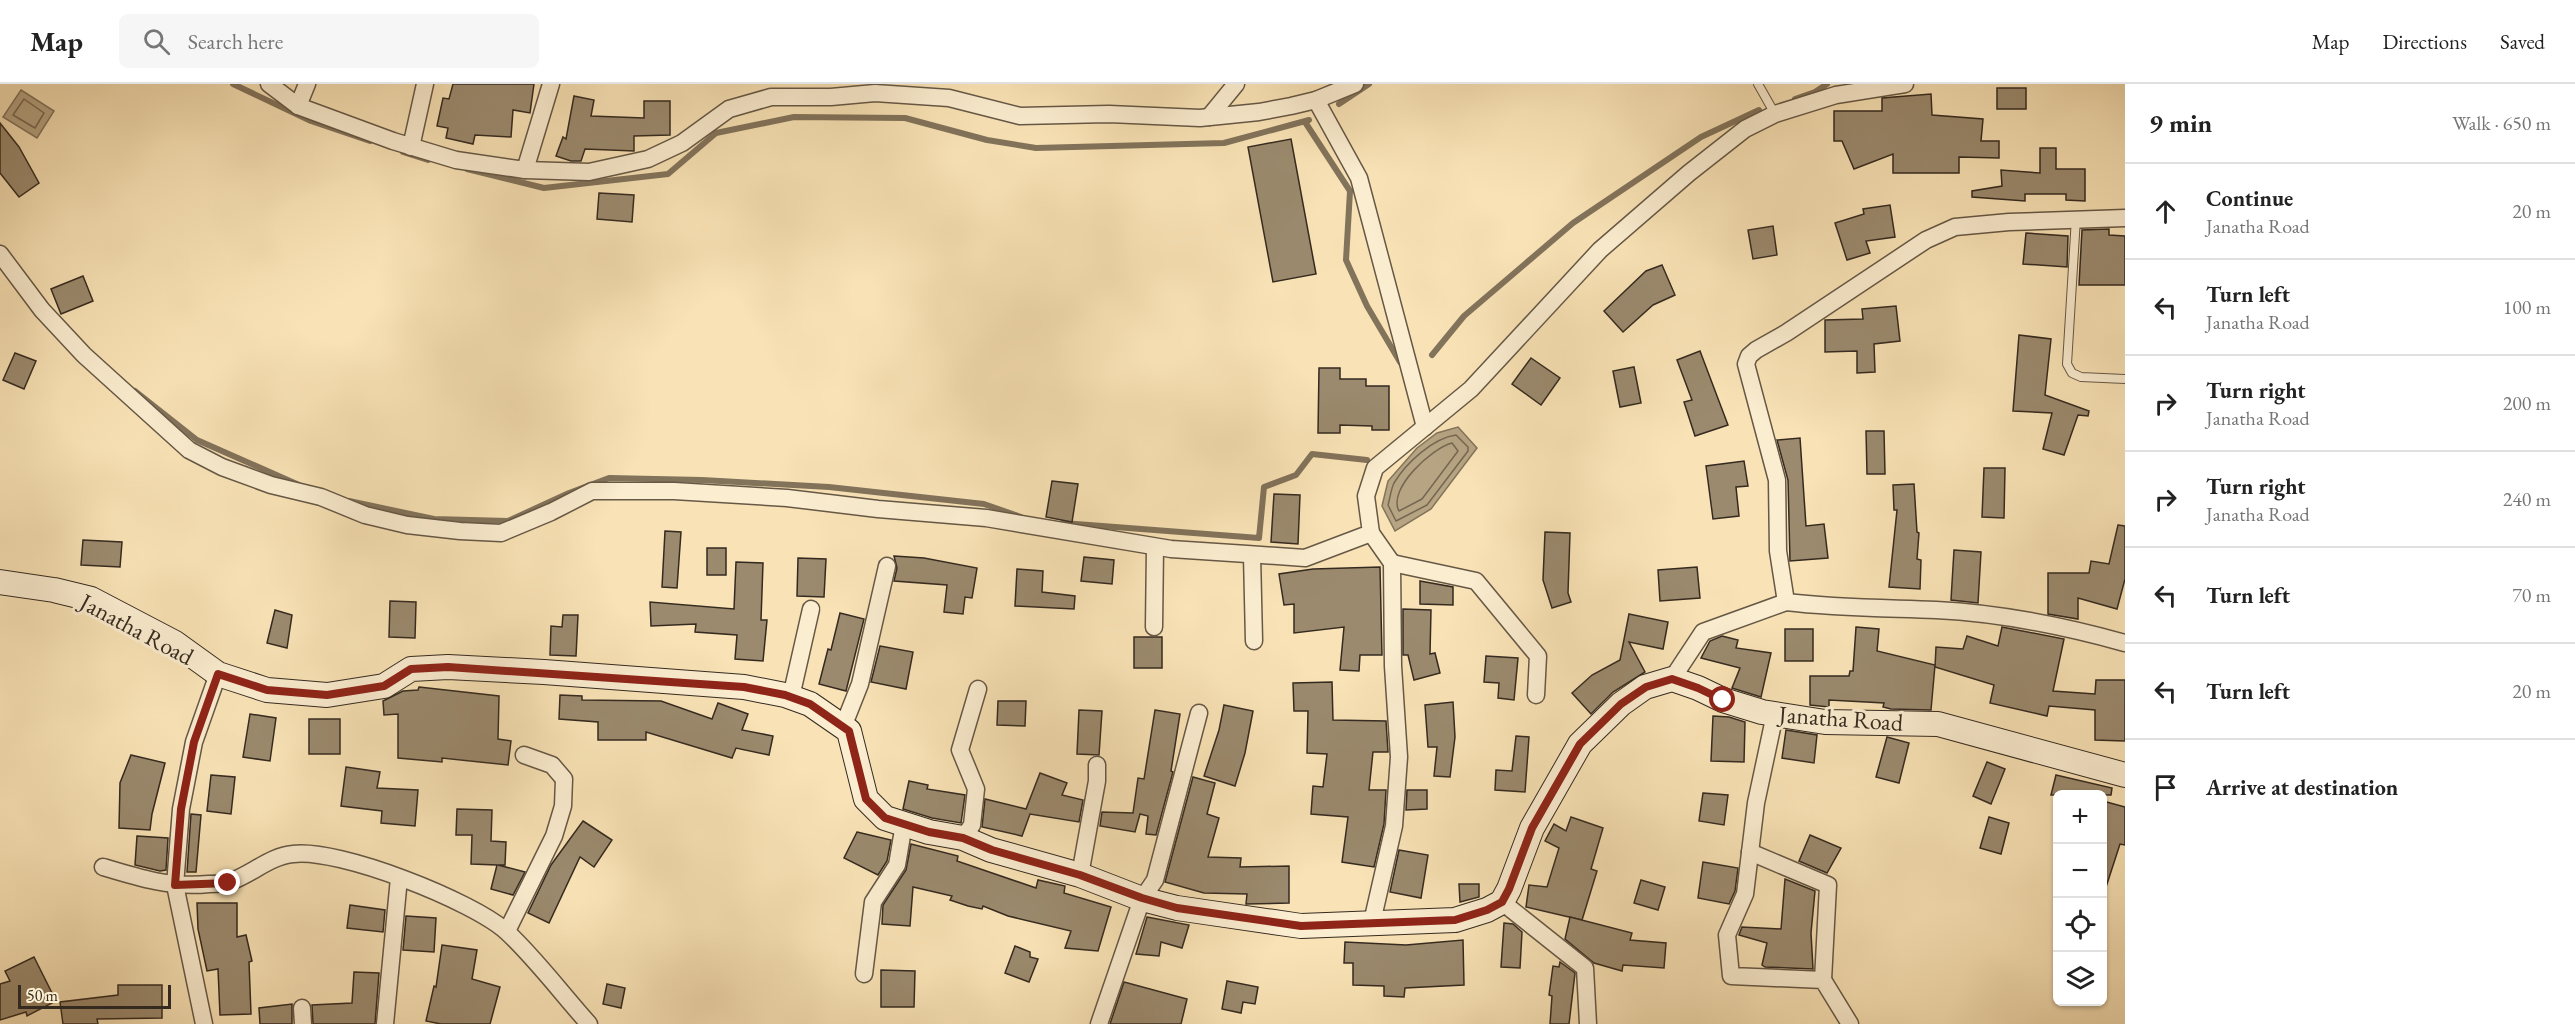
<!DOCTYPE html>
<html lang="en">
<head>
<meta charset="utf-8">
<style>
	body { margin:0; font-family:"EB Garamond",serif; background:#f6f6f6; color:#222 }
	.controls { position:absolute; right:18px; bottom:18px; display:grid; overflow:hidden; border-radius:9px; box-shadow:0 2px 4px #0004 }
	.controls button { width:54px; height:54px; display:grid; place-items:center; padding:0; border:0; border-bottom:2px solid #e0e0e0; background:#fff; color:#222; font:30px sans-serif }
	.scale { position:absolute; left:18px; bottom:15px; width:153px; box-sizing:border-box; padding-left:6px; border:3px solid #352a20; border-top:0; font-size:16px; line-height:21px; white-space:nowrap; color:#352a20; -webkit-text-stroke:4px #fbedd0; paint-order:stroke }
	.stop { position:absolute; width:18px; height:18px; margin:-14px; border:4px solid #8f2418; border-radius:50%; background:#fff }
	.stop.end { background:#8f2418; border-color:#fff; box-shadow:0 2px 6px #0008 }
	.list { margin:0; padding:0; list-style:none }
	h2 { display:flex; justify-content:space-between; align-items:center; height:78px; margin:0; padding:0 24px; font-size:26px }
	h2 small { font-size:20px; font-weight:400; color:#767676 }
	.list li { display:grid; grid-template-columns:39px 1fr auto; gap:18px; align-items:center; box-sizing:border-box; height:96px; padding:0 24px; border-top:2px solid #e0e0e0 }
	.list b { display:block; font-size:22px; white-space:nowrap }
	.list p { margin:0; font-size:20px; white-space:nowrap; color:#767676 }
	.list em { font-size:20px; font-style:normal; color:#767676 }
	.icon { flex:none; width:33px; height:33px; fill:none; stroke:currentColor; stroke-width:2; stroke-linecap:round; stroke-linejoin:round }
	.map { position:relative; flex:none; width:2125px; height:940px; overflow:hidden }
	header { display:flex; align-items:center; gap:36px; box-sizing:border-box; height:84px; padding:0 30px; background:#fff; border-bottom:2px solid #e0e0e0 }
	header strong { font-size:28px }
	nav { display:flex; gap:33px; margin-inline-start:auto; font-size:21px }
	.search { width:420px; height:54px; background:#f6f6f6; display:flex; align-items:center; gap:15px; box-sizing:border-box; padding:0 21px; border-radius:9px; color:#767676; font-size:22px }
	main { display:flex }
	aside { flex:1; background:#fff }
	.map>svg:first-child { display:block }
	.water { fill:#b6a483; stroke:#82735b; stroke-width:1.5 }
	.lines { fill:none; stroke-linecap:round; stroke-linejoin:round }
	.shore { stroke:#766752; stroke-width:1.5 }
	.stream { stroke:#82735b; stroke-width:6 }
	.building { fill:#9b8a6e; stroke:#352a20; stroke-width:1.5 }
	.lane-casing { stroke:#665846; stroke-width:10 }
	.street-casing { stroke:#665846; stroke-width:19 }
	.secondary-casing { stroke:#352a20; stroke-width:26 }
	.lane { stroke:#fbedd0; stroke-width:8 }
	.street { stroke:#fbedd0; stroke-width:16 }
	.secondary { stroke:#fbedd0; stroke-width:24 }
	.route { stroke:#8f2418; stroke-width:8 }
	.labels { text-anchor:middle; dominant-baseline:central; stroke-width:6; stroke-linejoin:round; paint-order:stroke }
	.street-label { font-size:24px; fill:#352a20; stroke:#fbedd0 }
</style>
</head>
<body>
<header>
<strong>Map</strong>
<div class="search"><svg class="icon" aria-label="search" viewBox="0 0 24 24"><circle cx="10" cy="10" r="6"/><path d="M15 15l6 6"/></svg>Search here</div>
<nav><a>Map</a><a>Directions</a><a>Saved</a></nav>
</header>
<main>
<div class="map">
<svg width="2125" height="940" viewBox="0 0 2125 940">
	<rect width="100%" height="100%" fill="#f9e3b6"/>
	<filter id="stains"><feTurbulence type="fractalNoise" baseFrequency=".00333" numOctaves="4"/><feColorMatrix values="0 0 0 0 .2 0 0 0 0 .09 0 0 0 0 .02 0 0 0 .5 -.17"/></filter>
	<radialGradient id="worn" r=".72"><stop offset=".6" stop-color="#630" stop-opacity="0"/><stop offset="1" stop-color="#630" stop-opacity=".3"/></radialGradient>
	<g class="water">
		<polygon points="21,6 54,27 37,54 3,33"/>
		<polygon points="1458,343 1477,364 1431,425 1395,447 1382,422 1388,397 1417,364 1437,349"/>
	</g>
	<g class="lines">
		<g class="shore">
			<polygon points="24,15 44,29 35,44 13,31"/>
			<path d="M1456 351 1468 363V367L1427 421 1396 437 1388 421C1390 414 1391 405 1394 399 1406 379 1433 354 1456 351Z"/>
			<path d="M1452 359 1458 367 1422 415 1399 427C1387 405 1432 364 1452 359Z"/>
		</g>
		<g class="stream">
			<polyline points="233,0 311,37 370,57"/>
			<polyline points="1795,15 1815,8 1827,0"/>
			<polyline points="1339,20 1369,0"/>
			<polyline points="1305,38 1350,107 1346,176 1367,222 1400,278"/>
			<polyline points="403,68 428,76"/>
			<polyline points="467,85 544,104 668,90 716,49 794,33 905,34 987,56 1036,64 1224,59 1309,36"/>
			<polyline points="1432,271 1464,232 1573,139 1701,53 1759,26"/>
			<polyline points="135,307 197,356 299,401"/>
			<polyline points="349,417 434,435 508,437 569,409 609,394 702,396 829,403 984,420 1021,433"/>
			<polyline points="1063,439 1259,454 1264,403 1296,391 1312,370 1367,376"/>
		</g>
	</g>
	<g class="building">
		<polygon points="453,0 534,0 530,29 513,26 511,53 475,51 473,60 446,54 448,44 437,42 443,14 449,15"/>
		<rect x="1997" y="4" width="29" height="21"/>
		<polygon points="1931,10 1932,31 1983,35 1981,57 1999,57 1999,74 1959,73 1959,89 1893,89 1893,70 1854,85 1842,57 1834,57 1834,27 1882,27 1882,14"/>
		<polygon points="574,12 594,16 591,32 644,34 644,17 670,17 670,51 634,52 634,67 585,65 581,77 571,77 556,72 563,53 566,55"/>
		<polygon points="0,39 19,63 39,99 19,113 0,89"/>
		<polygon points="1291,55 1316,190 1273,198 1248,63"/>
		<polygon points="2040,64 2056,64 2056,85 2085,85 2085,117 2066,116 2066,110 2025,110 2025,117 1972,113 1972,107 2002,102 2001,86 2040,89"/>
		<polygon points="599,109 634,111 632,138 597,135"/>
		<polygon points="1890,121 1895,153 1866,157 1870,169 1847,176 1835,139 1864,130 1863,125"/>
		<polygon points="1773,142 1777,171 1753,175 1748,146"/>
		<polygon points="2109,145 2109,151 2125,152 2125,201 2079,201 2082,146"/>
		<polygon points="2026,149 2068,152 2067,183 2023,180"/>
		<polygon points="1662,181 1675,211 1653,221 1623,248 1604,227 1646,187"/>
		<polygon points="83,192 93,217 61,230 51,205"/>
		<polygon points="1896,222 1900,257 1874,260 1875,288 1857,289 1857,267 1825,268 1825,236 1863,235 1862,225"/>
		<polygon points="2019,251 2051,255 2045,311 2089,327 2088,332 2078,331 2064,371 2043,365 2052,329 2013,327"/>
		<polygon points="1700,267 1728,341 1695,352 1684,318 1692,316 1677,276"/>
		<polygon points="15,269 36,277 24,305 3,296"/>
		<polygon points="1531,274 1560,294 1541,321 1512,300"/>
		<polygon points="1634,283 1641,319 1620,323 1613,287"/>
		<polygon points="1319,284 1340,284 1340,295 1366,295 1366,302 1389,302 1389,346 1372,346 1372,342 1340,341 1340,349 1318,349"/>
		<polygon points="1866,347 1884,347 1885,390 1867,390"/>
		<polygon points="1800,354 1806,442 1824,440 1828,474 1790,477 1788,396 1777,356"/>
		<polygon points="1744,377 1748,402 1736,403 1739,432 1713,435 1706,382"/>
		<polygon points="1984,384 2005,384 2004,434 1982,433"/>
		<polygon points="1052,397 1078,400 1072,438 1046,433"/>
		<polygon points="1914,400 1917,448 1919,449 1917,475 1921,476 1920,505 1889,503 1897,426 1894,426 1893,401"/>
		<polygon points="1274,410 1300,411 1298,460 1271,458"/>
		<polygon points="2118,441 2125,442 2125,495 2117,525 2078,514 2078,535 2048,530 2048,489 2089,489 2091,477 2109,480"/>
		<polygon points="665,447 681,448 677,504 662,503"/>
		<polygon points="1545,448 1570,449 1568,509 1571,518 1552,524 1543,496"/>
		<polygon points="83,456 122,458 120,483 81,481"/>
		<rect x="707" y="464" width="19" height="27"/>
		<polygon points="1954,466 1981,468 1978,519 1951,516"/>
		<polygon points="894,472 924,474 977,484 972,514 965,513 963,530 944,528 947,501 894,497 897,484"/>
		<polygon points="1084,473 1114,476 1112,500 1081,497"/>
		<polygon points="798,474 826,475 824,513 797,512"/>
		<polygon points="736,478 763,479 761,536 767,536 763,577 735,575 737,551 695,548 696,540 651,542 650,518 734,525"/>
		<polygon points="1380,483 1382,571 1360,571 1359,587 1340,586 1344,543 1294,549 1294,520 1284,521 1279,490 1313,485"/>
		<polygon points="1697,483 1700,514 1660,517 1658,486"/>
		<polygon points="1017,485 1043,487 1042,508 1075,512 1074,525 1015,522"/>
		<polygon points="1420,497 1453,503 1453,521 1420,520"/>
		<polygon points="390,517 416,518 415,554 389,553"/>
		<polygon points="1403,525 1431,526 1430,570 1435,569 1440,589 1414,596 1408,571 1403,571"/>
		<polygon points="275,526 292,531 287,564 267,559"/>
		<polygon points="840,529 864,535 846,607 819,600 828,565 831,566"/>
		<polygon points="1629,530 1668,538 1663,565 1629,558 1645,588 1613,608 1591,630 1572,609 1592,591 1620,576"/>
		<polygon points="563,531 578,531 576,572 550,571 551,542 562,543"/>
		<polygon points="1856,543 1879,545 1877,567 1935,581 1931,626 1891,625 1883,623 1884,619 1829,616 1829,623 1810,621 1810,592 1849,592 1850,587 1853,587"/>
		<polygon points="2002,543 2064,555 2053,607 2095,610 2096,596 2125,596 2125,657 2095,656 2095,626 2049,622 2047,632 1990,619 1994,601 1935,583 1936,563 1963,565 1967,552 1998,562"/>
		<rect x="1785" y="545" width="28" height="32"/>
		<polygon points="1722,552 1738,556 1736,564 1771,569 1761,613 1732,604 1740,584 1701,574 1710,557"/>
		<rect x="1134" y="553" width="28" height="31"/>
		<polygon points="880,562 913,568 906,605 871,598"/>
		<polygon points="1486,572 1518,574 1514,616 1498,614 1499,599 1484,598"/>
		<polygon points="1332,598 1333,636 1386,637 1388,668 1373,668 1369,706 1386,706 1384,740 1374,783 1342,778 1348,733 1311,730 1313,702 1323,703 1327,670 1307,669 1308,627 1294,627 1293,599"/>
		<polygon points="419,603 499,612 498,655 511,657 508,681 442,674 442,678 398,674 398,630 384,631 383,617 403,607 418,606"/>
		<polygon points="560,611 582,612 582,616 661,617 712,635 718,619 748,630 742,646 773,652 769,671 736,664 732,674 646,648 646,656 598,656 598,638 559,635"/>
		<polygon points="998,617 1026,617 1025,642 997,641"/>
		<polygon points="1453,618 1455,653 1450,693 1434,692 1437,663 1428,663 1425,621"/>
		<polygon points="1224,621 1253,627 1245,669 1235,702 1204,692 1219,646"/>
		<polygon points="1079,626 1102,627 1099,671 1077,670"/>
		<polygon points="1155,626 1180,630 1171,687 1173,688 1156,751 1146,750 1148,732 1140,730 1135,748 1100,742 1102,728 1133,729 1138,694 1144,695"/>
		<polygon points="250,630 276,634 270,677 243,673"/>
		<polygon points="1713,632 1729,633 1745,638 1744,678 1711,677"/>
		<rect x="309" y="635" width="31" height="35"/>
		<polygon points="1786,646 1817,651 1814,679 1782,674"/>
		<polygon points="1516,652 1529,653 1525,708 1495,706 1496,686 1512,687"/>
		<polygon points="1887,653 1909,659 1899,699 1876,693"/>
		<polygon points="131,671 165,679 152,730 150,746 119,744 120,699"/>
		<polygon points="1987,678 2005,685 1991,720 1973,712"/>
		<polygon points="346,683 380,688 377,704 418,706 415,742 381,739 382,727 341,722"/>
		<polygon points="1040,689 1067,699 1062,711 1083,716 1079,738 1030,730 1022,752 982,743 985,715 1026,725"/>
		<polygon points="211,691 235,693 231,730 207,727"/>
		<polygon points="2056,691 2112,704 2111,711 2051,711"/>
		<polygon points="1193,693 1215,699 1207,730 1219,734 1208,773 1241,774 1240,783 1289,782 1289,819 1246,820 1247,810 1204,809 1165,798"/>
		<polygon points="909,697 928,701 927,705 965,711 961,739 932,734 903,725"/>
		<polygon points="1407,706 1427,706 1427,725 1406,726"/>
		<polygon points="1703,709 1728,711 1724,741 1699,737"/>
		<polygon points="2103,717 2125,723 2125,761 2120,760 2106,803 2103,802"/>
		<polygon points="457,725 492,726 491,757 506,758 505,781 498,781 525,788 513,811 491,805 497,781 471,780 472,751 456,751"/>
		<polygon points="191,730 201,731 196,788 187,788"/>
		<polygon points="1571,733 1603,744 1591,785 1597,787 1582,836 1526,823 1529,801 1547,803 1559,764 1545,757 1554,740 1566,747"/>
		<polygon points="1989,733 2009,739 2001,770 1980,764"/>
		<polygon points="583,737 612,756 594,783 580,773 549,839 528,829 551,781"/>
		<polygon points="857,748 891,756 887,777 878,791 844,774"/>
		<polygon points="1810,751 1841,764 1827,789 1799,777"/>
		<polygon points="137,752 168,754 166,786 160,787 135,781"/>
		<polygon points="911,760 958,772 957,777 1036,804 1038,796 1065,802 1064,809 1111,823 1098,867 1065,864 1071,847 1008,832 983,822 982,825 968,822 950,816 952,812 913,803 910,842 882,840 883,821 906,786"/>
		<polygon points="1399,766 1428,771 1421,814 1390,808"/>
		<polygon points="1703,778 1738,784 1735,807 1729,820 1698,814"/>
		<polygon points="1785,795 1815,807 1811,849 1813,885 1765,883 1762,881 1767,859 1739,851 1742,843 1781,845"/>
		<polygon points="1641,796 1665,803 1658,826 1634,819"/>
		<polygon points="1459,800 1479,800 1479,813 1460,818"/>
		<polygon points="197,819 237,819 237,853 246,851 252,877 249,878 251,930 220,931 218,885 207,887 198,845"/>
		<polygon points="350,821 385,826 383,848 347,844"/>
		<polygon points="406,832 436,834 434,868 403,866"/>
		<polygon points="1147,833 1189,841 1182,864 1161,858 1159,872 1136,870"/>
		<polygon points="1570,833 1632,849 1630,856 1666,859 1664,884 1623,881 1622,887 1594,879 1565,855"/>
		<polygon points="1504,839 1513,840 1522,848 1520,884 1501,883"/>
		<polygon points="1463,856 1464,901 1405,904 1404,913 1384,912 1384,902 1353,901 1353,879 1344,879 1345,858 1406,861"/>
		<polygon points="442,861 477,866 472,895 500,903 490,940 441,940 426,937 434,902 436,903"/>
		<polygon points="1015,862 1030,868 1030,873 1038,875 1029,898 1005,889"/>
		<polygon points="34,873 56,917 27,932 26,928 0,936 0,900 10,897 5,887"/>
		<polygon points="1560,878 1575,889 1569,940 1550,940 1552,912 1549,911 1553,882 1559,883"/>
		<polygon points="881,886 915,887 914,923 881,923"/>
		<polygon points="354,888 379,889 375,940 313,940 312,921 352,919"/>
		<polygon points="1227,897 1258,903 1255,920 1243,918 1241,929 1222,925"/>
		<polygon points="1124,898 1187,915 1181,940 1110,940"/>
		<polygon points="607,900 625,904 621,924 603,920"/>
		<polygon points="118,901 162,901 162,934 97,935 98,940 63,940 60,918 118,911"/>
		<polygon points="292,920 292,940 260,940 259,924"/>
	</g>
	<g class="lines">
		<g class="lane-casing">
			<g id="lane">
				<polyline points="1758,0 1775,30"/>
				<polyline points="2076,134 2067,280 2072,289 2081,293 2125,295"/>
			</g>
		</g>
		<g class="street-casing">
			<g id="street">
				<polyline points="269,0 298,22 393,57 456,76 525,86 589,88 648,75 682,59 729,25 771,13 831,13 875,9 949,14 1020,32 1109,30 1200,34 1259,28 1291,22 1316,16 1355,0"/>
				<polyline points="1316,16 1359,94 1425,343"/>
				<polyline points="298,22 307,0"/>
				<polyline points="1209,33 1236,0"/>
				<polyline points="411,63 425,0"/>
				<polyline points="525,86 551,0"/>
				<path d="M2125 134 2009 138 1955 143 1926 156 1786 249 1756 266 1749 272 1746 280 1777 396 1778 467 1786 518C1836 524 1886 524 1936 526 1999 529 2064 542 2125 559"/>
				<polyline points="0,170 42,226 84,271 189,366 222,383 271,401 321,413 365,431 407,441 460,447 501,449 551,428 592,407 674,407 787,414 878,425 986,434 1171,465 1247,470 1305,474 1371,449 1366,412 1375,384 1471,305 1600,166 1689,89 1745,45 1775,30 1836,11 1905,0"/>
				<polyline points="1371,449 1392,479 1393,582 1399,673 1394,742 1372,838"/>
				<polyline points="1252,471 1254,557"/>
				<polyline points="1392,479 1476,497 1538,572 1536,611"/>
				<polyline points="1154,543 1155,463"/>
				<polyline points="1672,595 1703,548 1786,518"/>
				<polyline points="791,613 811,525"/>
				<polyline points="1775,630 1756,719 1745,810 1727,851 1731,892 1823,896 1850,940"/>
				<polyline points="843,643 860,600 887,482"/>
				<polyline points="963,754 972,741 976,705 960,666 978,605"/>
				<polyline points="1750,768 1828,801 1823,896"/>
				<path d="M103 783C139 794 171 804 209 800 217 800 225 800 232 797 253 789 271 772 293 770 339 764 473 817 507 848 536 875 562 910 589 940"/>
				<polyline points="1080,791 1097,697 1097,681"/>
				<polyline points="1502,818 1585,884 1588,940"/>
				<polyline points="507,847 554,752 563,722 564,695 552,681 524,671"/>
				<polyline points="864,890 873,818 897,781 904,740"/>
				<polyline points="302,924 303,940"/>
				<polyline points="204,940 175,801 181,725 194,658 218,590"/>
				<polyline points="385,940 399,794"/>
				<polyline points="1099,940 1142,815 1155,796 1199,629"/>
			</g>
		</g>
		<g class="secondary-casing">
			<polyline id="secondary" points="0,498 54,506 91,515 175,559 218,590 267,606 327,611 384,602 411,585 448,583 544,588 744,603 785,611 810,620 849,647 866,715 885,734 929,748 963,754 991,766 1080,791 1142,815 1177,824 1301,842 1455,836 1487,826 1502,818 1509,805 1532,744 1580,660 1621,620 1645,603 1672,595 1698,604 1723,616 1762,628 1825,638 1938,640 2125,691"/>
		</g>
		<use href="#lane" class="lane"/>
		<use href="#street" class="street"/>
		<use href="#secondary" class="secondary"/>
	</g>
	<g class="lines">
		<polyline class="route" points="228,799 175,801 181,725 194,658 218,590 267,606 327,611 384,602 411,585 448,583 744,603 785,611 810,620 849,647 866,715 885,734 929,748 963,754 992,766 1080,791 1142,814 1177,824 1301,842 1455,836 1487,826 1502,818 1509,805 1532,744 1580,660 1621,620 1646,603 1672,595 1698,604 1723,616"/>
	</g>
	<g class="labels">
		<g class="street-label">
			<text transform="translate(137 545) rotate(28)">Janatha Road</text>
			<text transform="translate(1841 634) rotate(4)">Janatha Road</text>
		</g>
	</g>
	<rect width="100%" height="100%" filter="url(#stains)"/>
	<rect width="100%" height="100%" fill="url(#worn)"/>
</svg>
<div class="controls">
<button>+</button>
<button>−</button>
<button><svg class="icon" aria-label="locate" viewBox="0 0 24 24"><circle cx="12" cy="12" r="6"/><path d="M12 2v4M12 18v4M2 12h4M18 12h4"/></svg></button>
<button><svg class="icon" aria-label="layers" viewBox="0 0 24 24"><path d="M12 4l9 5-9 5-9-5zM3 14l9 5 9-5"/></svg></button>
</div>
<div class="scale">50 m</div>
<div class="stop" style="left:1723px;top:616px"></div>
<div class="stop end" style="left:228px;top:799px"></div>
</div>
<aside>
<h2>9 min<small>Walk · 650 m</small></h2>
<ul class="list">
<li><svg class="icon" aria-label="ahead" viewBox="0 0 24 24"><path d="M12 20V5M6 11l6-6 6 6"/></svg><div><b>Continue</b><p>Janatha Road</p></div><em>20 m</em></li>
<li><svg class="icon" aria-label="left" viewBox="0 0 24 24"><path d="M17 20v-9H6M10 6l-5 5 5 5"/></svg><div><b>Turn left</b><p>Janatha Road</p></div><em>100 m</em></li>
<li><svg class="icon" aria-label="right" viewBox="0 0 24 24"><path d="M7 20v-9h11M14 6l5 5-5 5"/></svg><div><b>Turn right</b><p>Janatha Road</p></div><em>200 m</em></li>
<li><svg class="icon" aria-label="right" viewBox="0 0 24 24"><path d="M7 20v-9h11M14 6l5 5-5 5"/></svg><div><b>Turn right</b><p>Janatha Road</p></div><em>240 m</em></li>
<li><svg class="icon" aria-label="left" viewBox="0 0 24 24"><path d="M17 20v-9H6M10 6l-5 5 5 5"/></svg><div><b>Turn left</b></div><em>70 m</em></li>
<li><svg class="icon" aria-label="left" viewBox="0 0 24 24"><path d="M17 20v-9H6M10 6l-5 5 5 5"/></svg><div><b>Turn left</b></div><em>20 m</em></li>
<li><svg class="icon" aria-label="arrive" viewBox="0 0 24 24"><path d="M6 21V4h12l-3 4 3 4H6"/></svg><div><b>Arrive at destination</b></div></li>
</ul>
</aside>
</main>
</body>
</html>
